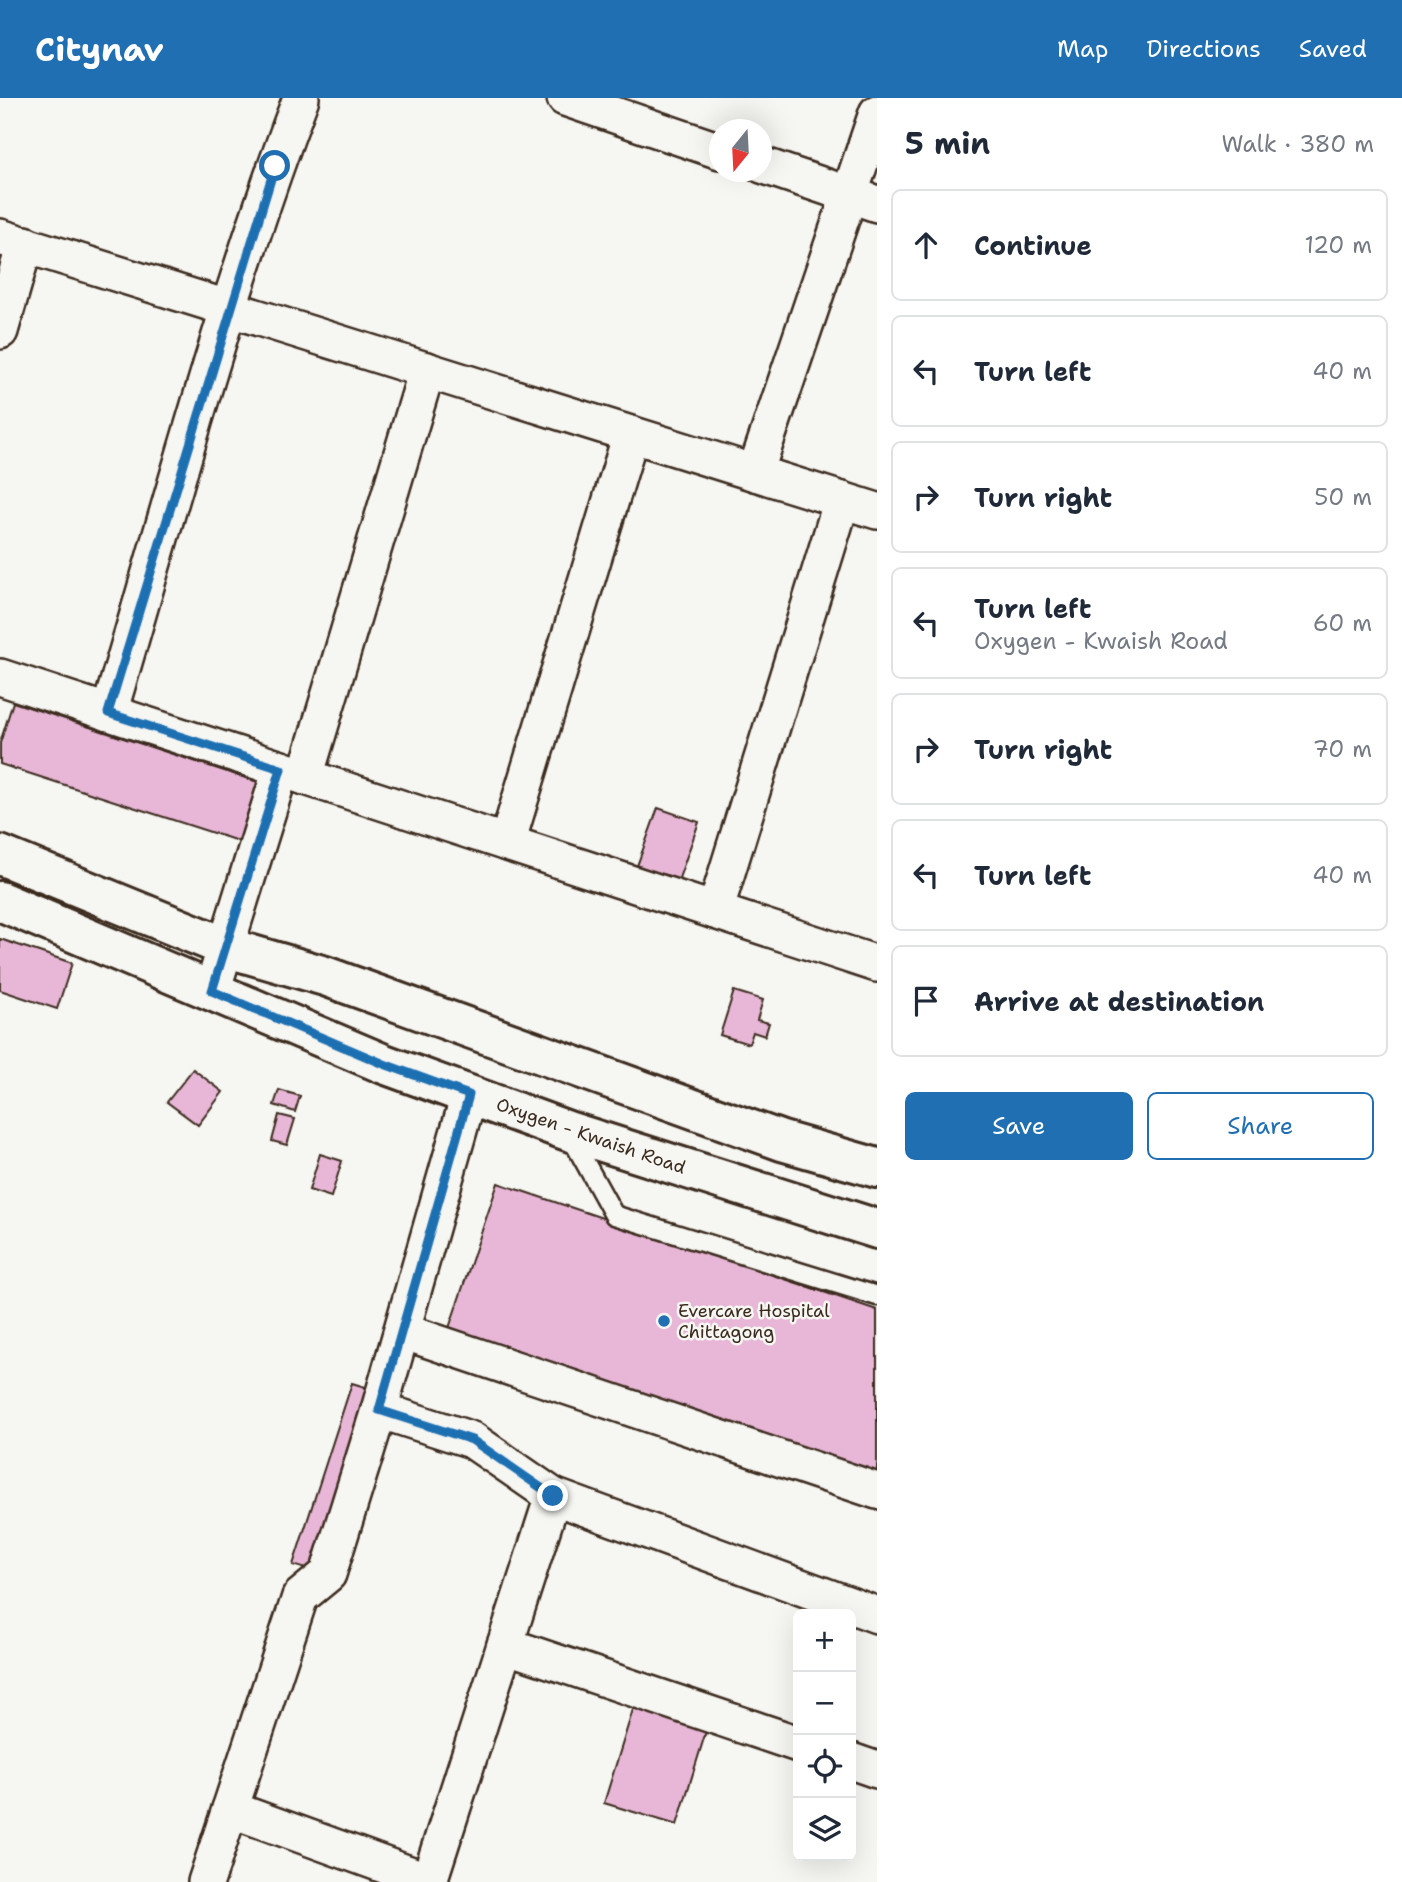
<!DOCTYPE html>
<html lang="en">
<head>
<meta charset="utf-8">
<style>
	body { margin:0; font-family:"Shantell Sans",sans-serif; background:#f2f2f3; color:#1f2937 }
	.controls { position:absolute; right:21px; bottom:21px; display:grid; overflow:hidden; border-radius:10px; box-shadow:0 7px 28px #0002 }
	.controls button { width:63px; height:63px; display:grid; place-items:center; padding:0; border:0; border-bottom:2px solid #e0e1e3; background:#fff; color:#1f2937; font:35px sans-serif }
	.compass { position:absolute; left:709px; top:21px; width:63px; height:63px; border-radius:50%; background:#fff; box-shadow:0 7px 28px #0002; rotate:198deg }
	.stop { position:absolute; width:21px; height:21px; margin:-16px; border:5px solid #1f6fb2; border-radius:50%; background:#fff }
	.stop.end { background:#1f6fb2; border-color:#fff; box-shadow:0 2px 7px #0008 }
	.list { margin:0; padding:0; list-style:none }
	h2 { display:flex; justify-content:space-between; align-items:center; height:91px; margin:0; padding:0 28px; font-size:30px }
	h2 small { font-size:23px; font-weight:400; color:#747a83 }
	.list li { display:grid; grid-template-columns:46px 1fr auto; gap:21px; align-items:center; box-sizing:border-box; height:112px; margin:0 14px 14px; padding:0 14px; border:2px solid #e0e1e3; border-radius:10px }
	.list b { display:block; font-size:26px; white-space:nowrap }
	.list p { margin:0; font-size:23px; white-space:nowrap; color:#747a83 }
	.list em { font-size:23px; font-style:normal; color:#747a83 }
	.actions { display:flex; gap:14px; padding:21px 28px }
	.actions a { flex:1; padding:16px 0; border:2px solid #1f6fb2; border-radius:10px; text-align:center; font-size:24px; color:#1f6fb2 }
	.actions .main { background:#1f6fb2; color:#fff }
	.icon { flex:none; width:38px; height:38px; fill:none; stroke:currentColor; stroke-width:2; stroke-linecap:round; stroke-linejoin:round }
	.map { position:relative; flex:none; width:877px; height:1784px; overflow:hidden }
	header { display:flex; align-items:center; gap:42px; box-sizing:border-box; height:98px; padding:0 35px; background:#1f6fb2; color:#fff }
	header strong { font-size:33px }
	nav { display:flex; gap:38px; margin-inline-start:auto; font-size:24px }
	main { display:flex }
	aside { flex:1; background:#fff }
	.map>svg:first-child { display:block }
	.building { fill:#e8b7d7; stroke:#3b2a1e; stroke-width:2 }
	.lines { fill:none; stroke-linecap:round; stroke-linejoin:round }
	.lane-casing { stroke:#3b2a1e; stroke-width:23 }
	.street-casing { stroke:#3b2a1e; stroke-width:40 }
	.secondary-casing { stroke:#3b2a1e; stroke-width:44 }
	.lane { stroke:#f6f6f2; stroke-width:18 }
	.street { stroke:#f6f6f2; stroke-width:35 }
	.secondary { stroke:#f6f6f2; stroke-width:38 }
	.route { stroke:#1f6fb2; stroke-width:9 }
	.poi-dot { fill:#1f6fb2; stroke:#f6f6f2; stroke-width:2.5 }
	.labels { text-anchor:middle; dominant-baseline:central; stroke-width:5; stroke-linejoin:round; paint-order:stroke }
	.street-label { font-size:18px; fill:#3b2a1e; stroke:#f6f6f2 }
	.poi-label { font-size:18px; fill:#3b2a1e; stroke:#f6f6f2; text-anchor:start }
</style>
</head>
<body>
<header>
<strong>Citynav</strong>
<nav><a>Map</a><a>Directions</a><a>Saved</a></nav>
</header>
<main>
<div class="map">
<svg width="877" height="1784" viewBox="0 0 877 1784">
	<rect width="100%" height="100%" fill="#f6f6f2"/>
	<filter id="ink" filterUnits="userSpaceOnUse"><feTurbulence type="fractalNoise" baseFrequency=".0143" numOctaves="2"/><feDisplacementMap in="SourceGraphic" scale="14" xChannelSelector="R" yChannelSelector="G"/><feConvolveMatrix kernelMatrix="1 2 1 2 8 2 1 2 1" color-interpolation-filters="sRGB"/></filter>
	<g filter="url(#ink)">
		<g class="building">
			<polygon points="13,604 261,685 241,744 0,666 0,645"/>
			<polygon points="658,710 699,724 678,783 637,768"/>
			<polygon points="0,841 72,865 57,911 0,892"/>
			<polygon points="734,893 763,902 757,922 769,925 765,938 753,934 749,946 720,937"/>
			<polygon points="193,971 223,994 198,1027 167,1004"/>
			<polygon points="279,992 300,998 295,1014 274,1007"/>
			<polygon points="279,1017 295,1021 287,1047 272,1043"/>
			<polygon points="320,1056 342,1063 331,1099 309,1092"/>
			<polygon points="498,1085 877,1212 877,1377 448,1233"/>
			<polygon points="352,1285 375,1292 316,1474 293,1467"/>
			<polygon points="635,1605 708,1627 677,1727 604,1705"/>
		</g>
		<g class="lines">
			<g class="lane-casing">
				<polyline id="lane" points="571,1039 614,1117 877,1198"/>
			</g>
			<g class="street-casing">
				<g id="street">
					<polyline points="565,0 720,53"/>
					<polyline points="762,67 877,106"/>
					<polyline points="0,139 877,413"/>
					<polyline points="0,233 25,146"/>
					<polyline points="755,375 877,15"/>
					<polyline points="0,579 877,866"/>
					<path d="M109 615C170 410 225 200 301 0"/>
					<polyline points="305,679 427,272"/>
					<polyline points="507,745 631,336"/>
					<polyline points="715,813 842,402"/>
					<polyline points="212,893 281,671"/>
					<polyline points="411,1236 877,1393"/>
					<polyline points="379,1312 469,997"/>
					<polyline points="505,1547 798,1646"/>
					<polyline points="851,1663 877,1672"/>
					<polyline points="230,1711 431,1784"/>
					<polyline points="429,1783 553,1398 877,1517"/>
					<polyline points="206,1784 300,1499 328,1476 379,1312 472,1342 553,1398"/>
				</g>
			</g>
			<g class="secondary-casing">
				<g id="secondary">
					<polyline points="0,757 228,850 325,878 782,1043 877,1070"/>
					<polyline points="0,803 384,966 568,1033 877,1131"/>
				</g>
			</g>
			<use href="#lane" class="lane"/>
			<use href="#street" class="street"/>
			<use href="#secondary" class="secondary"/>
		</g>
	</g>
	<g class="lines" filter="url(#ink)">
		<polyline class="route" points="275,68 108,615 281,671 212,893 384,966 469,997 379,1312 472,1342 553,1398"/>
	</g>
	<circle class="poi-dot" cx="664" cy="1223" r="7"/>
	<g class="labels">
		<g class="street-label">
			<text transform="translate(591 1038) rotate(19)">Oxygen - Kwaish Road</text>
		</g>
		<g class="poi-label">
			<text x="678" y="1213">Evercare Hospital<tspan x="678" dy="21">Chittagong</tspan></text>
		</g>
	</g>
</svg>
<div class="controls">
<button>+</button>
<button>−</button>
<button><svg class="icon" aria-label="locate" viewBox="0 0 24 24"><circle cx="12" cy="12" r="6"/><path d="M12 2v4M12 18v4M2 12h4M18 12h4"/></svg></button>
<button><svg class="icon" aria-label="layers" viewBox="0 0 24 24"><path d="M12 4l9 5-9 5-9-5zM3 14l9 5 9-5"/></svg></button>
</div>
<svg class="compass" viewBox="-18 -18 36 36"><path d="M0-13l5 13h-10z" fill="#e53935"/><path d="M0 13l5-13h-10z" fill="#747a83"/></svg>
<div class="stop" style="left:275px;top:68px"></div>
<div class="stop end" style="left:553px;top:1398px"></div>
</div>
<aside>
<h2>5 min<small>Walk · 380 m</small></h2>
<ul class="list">
<li><svg class="icon" aria-label="ahead" viewBox="0 0 24 24"><path d="M12 20V5M6 11l6-6 6 6"/></svg><div><b>Continue</b></div><em>120 m</em></li>
<li><svg class="icon" aria-label="left" viewBox="0 0 24 24"><path d="M17 20v-9H6M10 6l-5 5 5 5"/></svg><div><b>Turn left</b></div><em>40 m</em></li>
<li><svg class="icon" aria-label="right" viewBox="0 0 24 24"><path d="M7 20v-9h11M14 6l5 5-5 5"/></svg><div><b>Turn right</b></div><em>50 m</em></li>
<li><svg class="icon" aria-label="left" viewBox="0 0 24 24"><path d="M17 20v-9H6M10 6l-5 5 5 5"/></svg><div><b>Turn left</b><p>Oxygen - Kwaish Road</p></div><em>60 m</em></li>
<li><svg class="icon" aria-label="right" viewBox="0 0 24 24"><path d="M7 20v-9h11M14 6l5 5-5 5"/></svg><div><b>Turn right</b></div><em>70 m</em></li>
<li><svg class="icon" aria-label="left" viewBox="0 0 24 24"><path d="M17 20v-9H6M10 6l-5 5 5 5"/></svg><div><b>Turn left</b></div><em>40 m</em></li>
<li><svg class="icon" aria-label="arrive" viewBox="0 0 24 24"><path d="M6 21V4h12l-3 4 3 4H6"/></svg><div><b>Arrive at destination</b></div></li>
</ul>
<div class="actions"><a class="main">Save</a><a>Share</a></div>
</aside>
</main>
</body>
</html>
